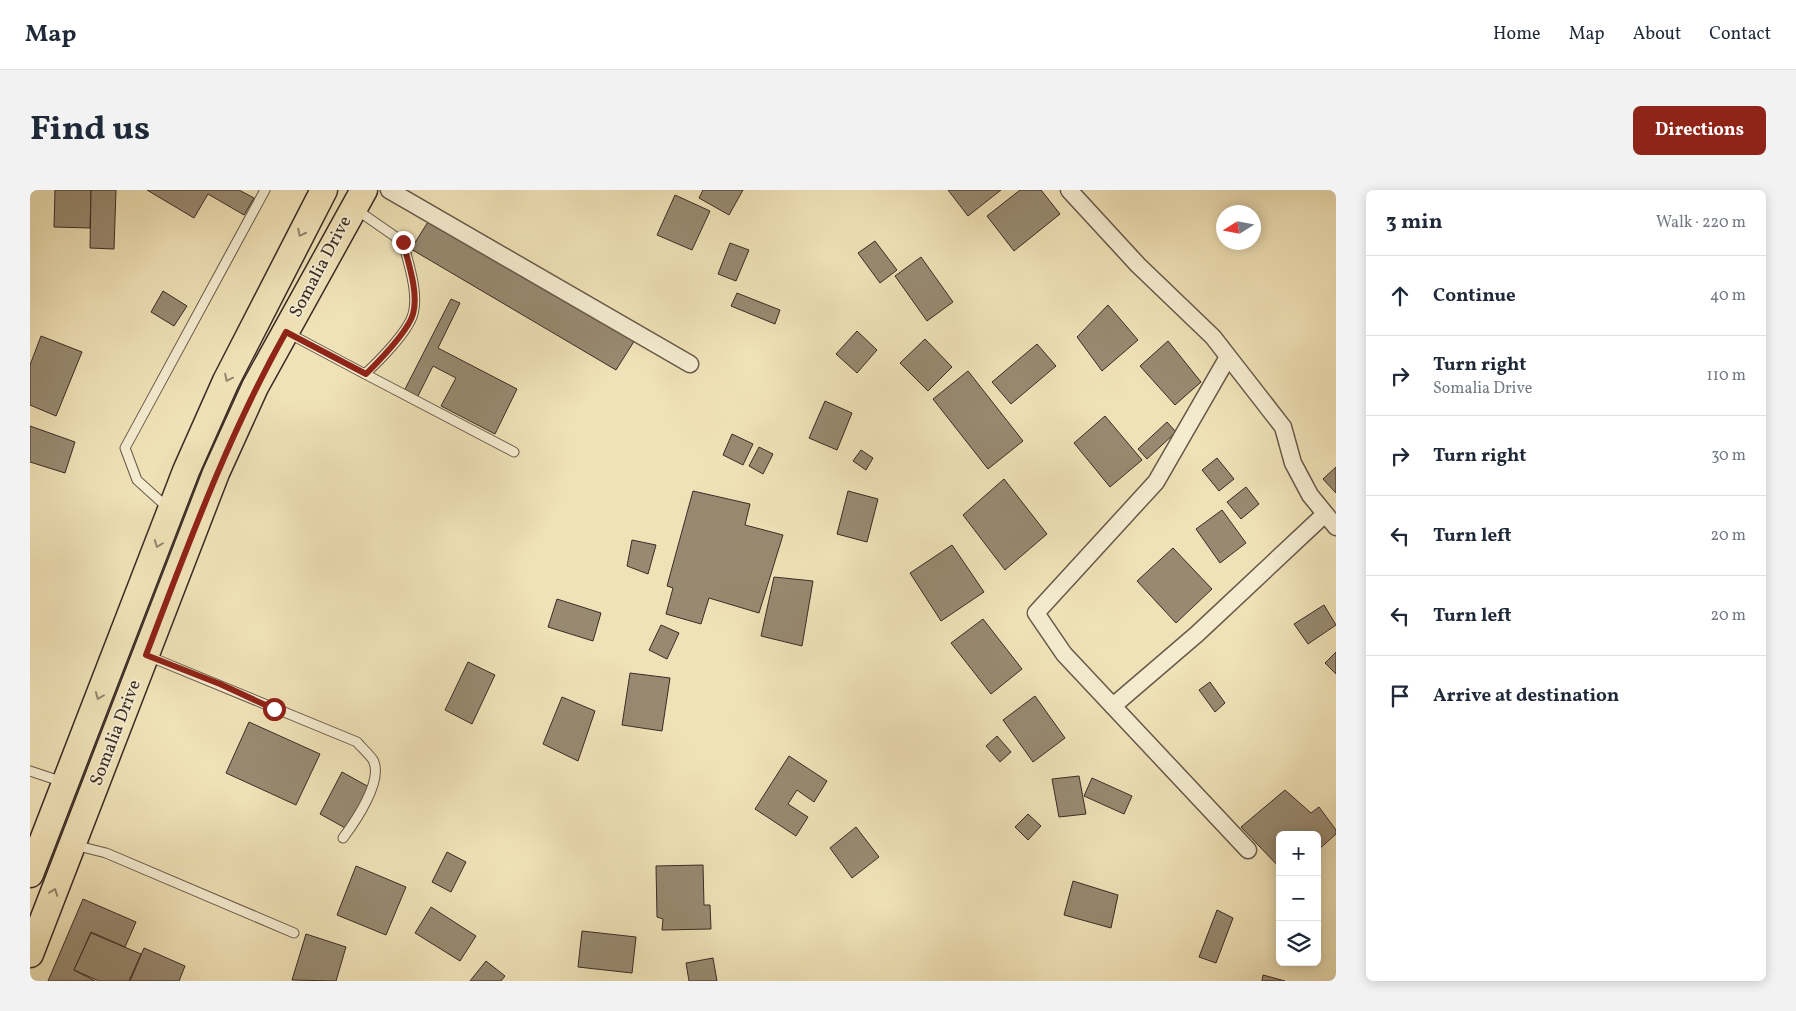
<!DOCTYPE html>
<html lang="en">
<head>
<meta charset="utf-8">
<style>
	body { margin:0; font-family:Vollkorn,serif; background:#f2f2f3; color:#1f2937 }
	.controls { position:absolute; right:15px; bottom:15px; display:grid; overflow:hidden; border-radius:8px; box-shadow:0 2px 12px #0003 }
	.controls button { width:45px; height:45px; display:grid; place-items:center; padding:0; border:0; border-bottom:1px solid #e0e1e3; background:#fff; color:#1f2937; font:25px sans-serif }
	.compass { position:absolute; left:1186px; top:15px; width:45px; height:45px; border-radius:50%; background:#fff; box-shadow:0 2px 12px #0003; rotate:259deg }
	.stop { position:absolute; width:15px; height:15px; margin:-11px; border:4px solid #8f2418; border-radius:50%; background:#fff }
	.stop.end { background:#8f2418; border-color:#fff; box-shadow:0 1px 5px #0008 }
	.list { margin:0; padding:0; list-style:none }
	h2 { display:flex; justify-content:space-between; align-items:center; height:65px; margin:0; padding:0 20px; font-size:21px }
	h2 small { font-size:16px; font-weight:400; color:#747a83 }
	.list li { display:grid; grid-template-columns:32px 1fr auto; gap:15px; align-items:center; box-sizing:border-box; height:80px; padding:0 20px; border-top:1px solid #e0e1e3 }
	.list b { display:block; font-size:19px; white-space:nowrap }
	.list p { margin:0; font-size:16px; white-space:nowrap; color:#747a83 }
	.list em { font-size:16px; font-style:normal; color:#747a83 }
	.icon { flex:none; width:28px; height:28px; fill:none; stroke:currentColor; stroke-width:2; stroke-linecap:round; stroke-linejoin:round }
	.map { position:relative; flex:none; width:1306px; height:791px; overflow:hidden; border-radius:8px }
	header { display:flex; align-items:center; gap:30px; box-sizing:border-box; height:70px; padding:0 25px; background:#fff; border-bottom:1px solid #e0e1e3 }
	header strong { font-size:24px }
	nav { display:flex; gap:28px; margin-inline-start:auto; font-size:18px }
	.intro { display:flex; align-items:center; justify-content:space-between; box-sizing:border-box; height:120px; padding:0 30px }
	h1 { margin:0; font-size:35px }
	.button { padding:12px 22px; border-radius:8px; background:#8f2418; color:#fff; font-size:18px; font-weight:700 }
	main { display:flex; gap:30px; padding:0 30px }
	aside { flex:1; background:#fff; border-radius:8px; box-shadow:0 2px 12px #0003 }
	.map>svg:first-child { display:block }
	.building { fill:#988a71; stroke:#392b26 }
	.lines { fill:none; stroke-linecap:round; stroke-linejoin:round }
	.service-casing { stroke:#67594a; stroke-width:11 }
	.minor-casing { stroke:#67594a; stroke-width:19 }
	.primary-casing { stroke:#392b26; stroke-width:29 }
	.service { stroke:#f5ecd0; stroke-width:9 }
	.minor { stroke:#f5ecd0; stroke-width:16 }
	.primary { stroke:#f0e2b7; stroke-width:26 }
	.oneway { stroke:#94866e }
	.route { stroke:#8f2418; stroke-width:6 }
	.labels { text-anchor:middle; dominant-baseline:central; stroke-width:4; stroke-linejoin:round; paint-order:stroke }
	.street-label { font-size:18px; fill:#392b26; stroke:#f5ecd0 }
</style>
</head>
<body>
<header>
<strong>Map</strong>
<nav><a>Home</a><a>Map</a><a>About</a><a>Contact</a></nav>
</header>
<div class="intro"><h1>Find us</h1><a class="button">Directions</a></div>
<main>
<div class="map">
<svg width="1306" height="791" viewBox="0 0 1306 791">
	<rect width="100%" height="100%" fill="#f0e2b7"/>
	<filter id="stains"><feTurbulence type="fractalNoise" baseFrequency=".004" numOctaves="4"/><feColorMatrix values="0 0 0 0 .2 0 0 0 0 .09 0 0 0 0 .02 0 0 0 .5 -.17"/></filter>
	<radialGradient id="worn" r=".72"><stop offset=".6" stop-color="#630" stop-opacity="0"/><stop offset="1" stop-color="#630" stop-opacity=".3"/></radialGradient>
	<g class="building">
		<polygon points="25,0 61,0 60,38 24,37"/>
		<polygon points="61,0 86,0 84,59 60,58"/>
		<polygon points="117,0 209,0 224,8 214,25 178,4 164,28"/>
		<polygon points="673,0 713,0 699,25 669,8"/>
		<polygon points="918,0 971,0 938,26"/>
		<polygon points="990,0 1011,0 1030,24 984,61 957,26"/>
		<polygon points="645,5 680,21 662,60 627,45"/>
		<polygon points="401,27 608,145 586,180 381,59"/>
		<polygon points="845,51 867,80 850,93 828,63"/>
		<polygon points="700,53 719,60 706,91 688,84"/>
		<polygon points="891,67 923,112 897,131 865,86"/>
		<polygon points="133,101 157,116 144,136 121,122"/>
		<polygon points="707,103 750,120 745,134 701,116"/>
		<polygon points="421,109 430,113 408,158 487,199 465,244 411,216 426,188 403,176 386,210 373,203"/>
		<polygon points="1078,115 1108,150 1072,181 1047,147"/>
		<polygon points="827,141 847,160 827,183 806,164"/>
		<polygon points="11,146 52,162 26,226 0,215 0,175"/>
		<polygon points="895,149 922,177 898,201 870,173"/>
		<polygon points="1138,151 1171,192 1145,215 1110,176"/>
		<polygon points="1007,154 1026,176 981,214 962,192"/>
		<polygon points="938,181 993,251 958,279 903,209"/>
		<polygon points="795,211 822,223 807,260 779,248"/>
		<polygon points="1075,226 1112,270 1080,297 1044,253"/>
		<polygon points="1137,232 1146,242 1117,269 1108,259"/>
		<polygon points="0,236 45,252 35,283 0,272"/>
		<polygon points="702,244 723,254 713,275 693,265"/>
		<polygon points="729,257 743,264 733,284 719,276"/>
		<polygon points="831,260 843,268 836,280 823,271"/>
		<polygon points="1187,268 1204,289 1189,301 1172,280"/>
		<polygon points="1306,277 1306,303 1293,289"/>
		<polygon points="974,289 1017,344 975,380 933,325"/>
		<polygon points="1216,297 1229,314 1211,329 1197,312"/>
		<polygon points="663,301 720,314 715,335 753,345 729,423 679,408 671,434 636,424 643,398 637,396"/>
		<polygon points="818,301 848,309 837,352 807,344"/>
		<polygon points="1192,320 1216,353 1190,373 1166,339"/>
		<polygon points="602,350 626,355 618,384 597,376"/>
		<polygon points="922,355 954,402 911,431 880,383"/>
		<polygon points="1143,358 1182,399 1146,433 1107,391"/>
		<polygon points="744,387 783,391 772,456 731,446"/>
		<polygon points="527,409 571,423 563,451 518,437"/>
		<polygon points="1294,415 1306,435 1278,454 1264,434"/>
		<polygon points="953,429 992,479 961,504 921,453"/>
		<polygon points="631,435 649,443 637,469 619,460"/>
		<polygon points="1306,462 1306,484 1295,473"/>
		<polygon points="438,472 465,485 442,534 415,520"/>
		<polygon points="600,483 640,488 632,541 592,535"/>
		<polygon points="1180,492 1195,513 1185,522 1169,500"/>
		<polygon points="1005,506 1035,548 1003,572 973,530"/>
		<polygon points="532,507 565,521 548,571 513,554"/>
		<polygon points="219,532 290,564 266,615 196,583"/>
		<polygon points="967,546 981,562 970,572 956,556"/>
		<polygon points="759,566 797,591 784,612 767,600 758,614 778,627 766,646 725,619"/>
		<polygon points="312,582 339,597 317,639 290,624"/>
		<polygon points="1049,586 1056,624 1029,627 1022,589"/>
		<polygon points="1062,588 1102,606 1094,624 1054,606"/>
		<polygon points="1255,600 1281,623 1289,617 1306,640 1306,644 1287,661 1287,645 1250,645 1250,678 1211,637"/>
		<polygon points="998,624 1011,636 998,650 985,637"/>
		<polygon points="826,637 849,667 822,688 800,658"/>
		<polygon points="417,662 436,672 421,702 402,692"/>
		<polygon points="673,675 674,715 680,715 681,739 632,740 633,729 627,727 626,676"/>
		<polygon points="326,676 376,697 356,745 307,725"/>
		<polygon points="1043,691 1088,705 1081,738 1034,725"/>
		<polygon points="53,709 106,732 95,757 61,742 44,780 65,791 18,791"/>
		<polygon points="401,717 446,746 430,771 385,743"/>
		<polygon points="1187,720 1203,728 1186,773 1169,767"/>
		<polygon points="552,741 606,747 602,783 548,777"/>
		<polygon points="61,743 111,764 99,791 69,791 44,780"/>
		<polygon points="276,744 316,757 306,791 262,790"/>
		<polygon points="114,758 155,776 149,791 100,791"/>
		<polygon points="683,768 687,791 659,791 656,773"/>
		<polygon points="456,771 475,786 471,791 440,791"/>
		<polygon points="1233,785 1255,791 1232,791"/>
	</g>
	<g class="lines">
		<g class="service-casing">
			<g id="service">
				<path d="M258 143 335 184C349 171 378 142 383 124 389 103 378 72 373 52L327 20"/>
				<polyline points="335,184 484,262"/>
				<polyline points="138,318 107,290 95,258 235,0"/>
				<path d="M118 466 327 552C332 558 339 564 343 570 354 590 325 632 313 648"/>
				<polyline points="0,581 33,592"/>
				<polyline points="44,655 76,663 264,743"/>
			</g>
		</g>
		<g class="minor-casing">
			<g id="minor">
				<polyline points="359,0 660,174"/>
				<polyline points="1039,0 1108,75 1183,147 1253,237 1263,273 1280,305 1306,337"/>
				<polyline points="1198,167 1126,292 1006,423 1034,464 1218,660"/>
				<polyline points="1083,516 1167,444 1295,324"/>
			</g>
		</g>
		<g class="primary-casing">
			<g id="primary">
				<polyline points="0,684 156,281 196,191 294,0"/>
				<polyline points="0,764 186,283 225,197 334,0"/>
			</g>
		</g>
		<use href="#service" class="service"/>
		<use href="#minor" class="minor"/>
		<use href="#primary" class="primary"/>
	</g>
	<defs><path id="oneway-chevron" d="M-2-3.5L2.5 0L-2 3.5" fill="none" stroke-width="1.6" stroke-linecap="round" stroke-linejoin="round" transform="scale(1.25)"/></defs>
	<g class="oneway">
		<use href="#oneway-chevron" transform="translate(271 43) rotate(117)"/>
		<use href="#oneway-chevron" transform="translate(198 188) rotate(116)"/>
		<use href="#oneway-chevron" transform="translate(128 354) rotate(111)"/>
		<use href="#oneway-chevron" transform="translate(69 506) rotate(111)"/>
		<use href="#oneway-chevron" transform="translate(24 702) rotate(-69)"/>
	</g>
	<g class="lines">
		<path class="route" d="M244 519 190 494 116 465C158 355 198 245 256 142L336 184C349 171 378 142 383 124 389 103 378 72 373 52"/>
	</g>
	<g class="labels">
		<g class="street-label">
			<text transform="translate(291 77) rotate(-62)">Somalia Drive</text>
			<text transform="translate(86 543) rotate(-69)">Somalia Drive</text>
		</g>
	</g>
	<rect width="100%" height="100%" filter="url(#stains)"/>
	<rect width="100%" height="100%" fill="url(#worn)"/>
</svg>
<div class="controls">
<button>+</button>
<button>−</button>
<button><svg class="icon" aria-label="layers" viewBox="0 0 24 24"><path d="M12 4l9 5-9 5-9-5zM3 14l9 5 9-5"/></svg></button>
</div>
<svg class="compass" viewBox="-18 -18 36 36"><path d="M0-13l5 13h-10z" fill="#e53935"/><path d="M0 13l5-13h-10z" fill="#747a83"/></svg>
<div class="stop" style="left:244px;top:519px"></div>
<div class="stop end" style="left:373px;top:52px"></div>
</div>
<aside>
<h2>3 min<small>Walk · 220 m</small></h2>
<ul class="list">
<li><svg class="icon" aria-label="ahead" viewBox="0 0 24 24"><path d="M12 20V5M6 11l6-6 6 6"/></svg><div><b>Continue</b></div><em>40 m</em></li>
<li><svg class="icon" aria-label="right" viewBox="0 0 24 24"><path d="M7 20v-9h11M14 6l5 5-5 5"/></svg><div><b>Turn right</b><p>Somalia Drive</p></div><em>110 m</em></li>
<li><svg class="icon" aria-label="right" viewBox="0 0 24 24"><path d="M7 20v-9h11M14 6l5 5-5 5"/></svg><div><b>Turn right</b></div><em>30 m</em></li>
<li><svg class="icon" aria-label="left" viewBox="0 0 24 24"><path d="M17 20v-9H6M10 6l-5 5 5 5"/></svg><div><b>Turn left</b></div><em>20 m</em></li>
<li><svg class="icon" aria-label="left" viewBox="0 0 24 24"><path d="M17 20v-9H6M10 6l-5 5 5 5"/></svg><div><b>Turn left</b></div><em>20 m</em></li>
<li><svg class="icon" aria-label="arrive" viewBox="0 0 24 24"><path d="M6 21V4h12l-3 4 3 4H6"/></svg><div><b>Arrive at destination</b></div></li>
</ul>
</aside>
</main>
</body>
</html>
